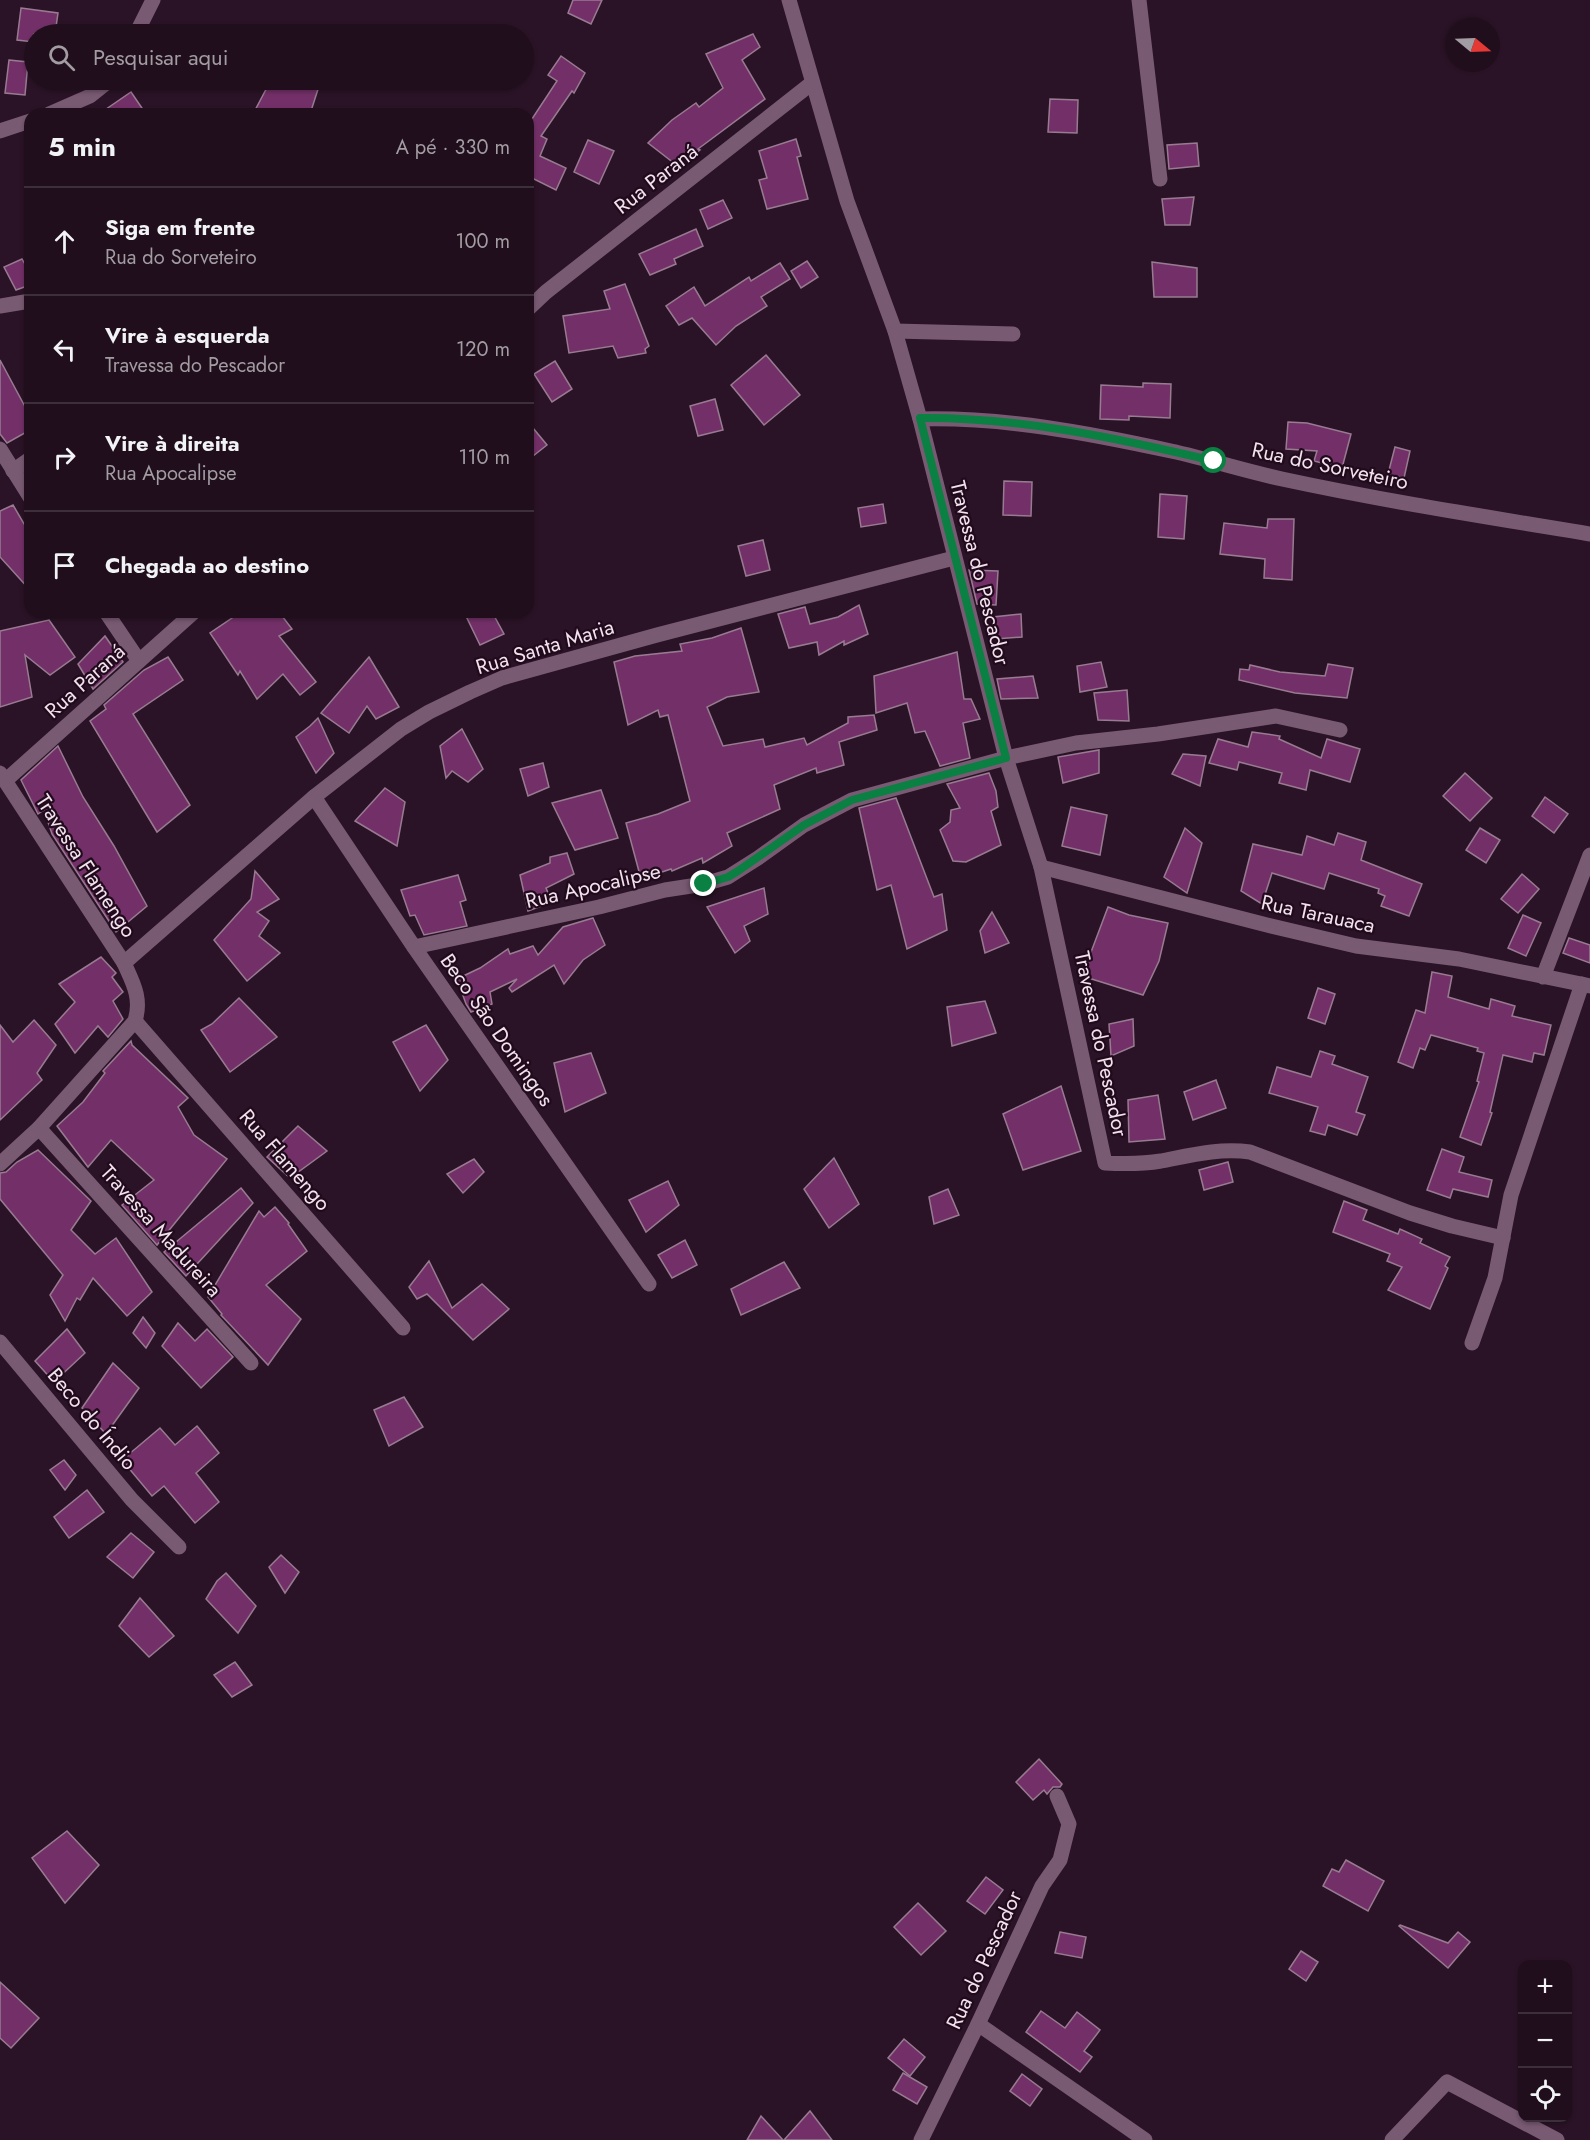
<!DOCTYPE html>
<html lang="pt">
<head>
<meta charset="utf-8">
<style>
	body { margin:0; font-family:Jost,sans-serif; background:#281725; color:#f1f3f6 }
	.controls { position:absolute; right:18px; bottom:18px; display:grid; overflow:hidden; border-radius:12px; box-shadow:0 2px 4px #0004 }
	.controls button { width:54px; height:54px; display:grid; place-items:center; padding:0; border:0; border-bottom:2px solid #3d2e3b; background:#200e1c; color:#f1f3f6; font:30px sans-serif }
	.compass { position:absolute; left:1446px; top:18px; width:54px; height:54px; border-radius:50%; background:#200e1c; box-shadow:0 2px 4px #0004; rotate:109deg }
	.stop { position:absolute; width:18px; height:18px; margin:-14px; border:4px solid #0b8043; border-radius:50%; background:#fff }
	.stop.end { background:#0b8043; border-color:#fff; box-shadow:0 2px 6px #0008 }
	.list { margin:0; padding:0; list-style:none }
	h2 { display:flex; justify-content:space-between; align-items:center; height:78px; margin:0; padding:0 24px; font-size:26px }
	h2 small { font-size:20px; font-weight:400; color:#a29ca3 }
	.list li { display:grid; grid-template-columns:39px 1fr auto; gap:18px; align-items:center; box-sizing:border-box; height:108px; padding:0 24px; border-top:2px solid #3d2e3b }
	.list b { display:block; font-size:22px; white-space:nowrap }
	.list p { margin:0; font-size:20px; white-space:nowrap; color:#a29ca3 }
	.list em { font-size:20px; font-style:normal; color:#a29ca3 }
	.icon { flex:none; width:33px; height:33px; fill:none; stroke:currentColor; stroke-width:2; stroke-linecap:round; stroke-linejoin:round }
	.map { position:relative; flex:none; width:1590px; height:2140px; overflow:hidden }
	.search { position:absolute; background:#200e1c; box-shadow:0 2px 4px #0004; left:24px; top:24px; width:510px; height:66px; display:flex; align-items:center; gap:15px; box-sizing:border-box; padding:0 21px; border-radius:33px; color:#a29ca3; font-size:22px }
	.panel { position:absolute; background:#200e1c; box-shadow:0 2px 4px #0004; left:24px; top:108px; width:510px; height:510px; border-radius:18px }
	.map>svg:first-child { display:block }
	.building { fill:#733068; stroke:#987b91; stroke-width:1.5 }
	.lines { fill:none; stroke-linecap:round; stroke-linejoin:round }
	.minor { stroke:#795a73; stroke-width:15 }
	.route { stroke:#0b8043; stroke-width:8 }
	.labels { text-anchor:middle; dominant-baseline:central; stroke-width:4.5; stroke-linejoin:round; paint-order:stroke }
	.street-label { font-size:21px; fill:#f2e2ee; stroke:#200a1c }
</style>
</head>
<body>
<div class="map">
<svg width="1590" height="2140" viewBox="0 0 1590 2140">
	<rect width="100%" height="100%" fill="#2a1326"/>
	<g class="building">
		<polygon points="573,0 602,0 591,24 568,13"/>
		<polygon points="21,8 58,13 55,34 34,34 34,42 17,40"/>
		<polygon points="753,34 760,47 742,60 765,99 698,149 700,150 679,167 648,143 672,120 696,103 699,107 723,88 706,54"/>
		<polygon points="561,56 585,73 574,93 572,91 541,136 547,139 540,156 566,168 556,190 530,177 528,182 528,125 557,81 548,75"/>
		<polygon points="9,60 28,62 25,95 5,93"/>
		<polygon points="271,80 321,80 310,114 253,114"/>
		<polygon points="131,92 146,114 99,114"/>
		<polygon points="1050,99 1078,100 1077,133 1048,132"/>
		<polygon points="796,139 801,156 797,157 808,199 767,209 759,180 767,178 759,151"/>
		<polygon points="588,140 614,151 599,184 574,172"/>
		<polygon points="1197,143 1199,166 1169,169 1167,145"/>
		<polygon points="1194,197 1190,225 1165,225 1162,199"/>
		<polygon points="723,200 732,218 708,229 700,210"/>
		<polygon points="696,229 703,246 674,259 676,264 650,275 639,254"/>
		<polygon points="22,259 30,273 30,285 16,290 4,267"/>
		<polygon points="807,261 818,277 801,288 791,271"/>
		<polygon points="1152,262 1197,268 1197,297 1154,297"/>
		<polygon points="780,263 790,279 761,297 767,306 736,326 716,345 692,318 679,325 666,306 694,287 705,306 749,277 751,281"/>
		<polygon points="625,284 649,346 645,349 646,353 618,358 613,346 569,353 563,316 610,309 604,291"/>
		<polygon points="766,355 800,395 764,425 731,385"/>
		<polygon points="0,360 30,416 30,430 7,443 0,434"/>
		<polygon points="555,361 572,389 552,402 534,374"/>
		<polygon points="1143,383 1171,384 1170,418 1129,416 1129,420 1100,419 1101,385 1143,387"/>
		<polygon points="715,399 723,430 698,436 690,406"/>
		<polygon points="528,422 547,445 528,460"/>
		<polygon points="1288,422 1307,423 1351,434 1342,468 1314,461 1317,451 1286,449"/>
		<polygon points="1395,447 1410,451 1404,478 1388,474"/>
		<polygon points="1004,481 1032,482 1031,516 1003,515"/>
		<polygon points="1160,494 1187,496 1184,539 1158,537"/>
		<polygon points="883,504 886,523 861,527 858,508"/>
		<polygon points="13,505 30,534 30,590 0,557 0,511"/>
		<polygon points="1268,519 1294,519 1292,580 1264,578 1265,559 1220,554 1224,523 1267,528"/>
		<polygon points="763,540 770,570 746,576 738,546"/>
		<polygon points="969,570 998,571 996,605 977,604"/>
		<polygon points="859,605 868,634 844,645 844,641 819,655 817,642 789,648 778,614 805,607 810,624 838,617"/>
		<polygon points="241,612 279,612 292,629 279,636 316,682 300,695 283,674 257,699 240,671 238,675 210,633"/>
		<polygon points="464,612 492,612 504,634 480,645"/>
		<polygon points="1021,614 1022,637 995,639 993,617"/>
		<polygon points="49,620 75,657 50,675 25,655 32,697 0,707 0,631"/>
		<polygon points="741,628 759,692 727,697 707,707 723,746 763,739 765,747 804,738 807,745 848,723 848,717 874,715 877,730 839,742 844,765 817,773 816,768 774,785 780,809 727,833 732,846 703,863 702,858 672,871 671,869 641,879 626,823 658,814 690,801 668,715 660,717 658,710 628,725 614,662 635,656 682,651 680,644 712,638"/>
		<polygon points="105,636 123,662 93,689 78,664"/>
		<polygon points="957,652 964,699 971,699 980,719 963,723 970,758 940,766 925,731 915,733 907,703 876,713 874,676"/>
		<polygon points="168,657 183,680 133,714 190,805 157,832 90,721 106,709 104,705 144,670"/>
		<polygon points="369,657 399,707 376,719 367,706 349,733 321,713"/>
		<polygon points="1101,662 1107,687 1080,692 1077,666"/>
		<polygon points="1328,664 1353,668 1347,698 1295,693 1239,680 1240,669 1249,670 1250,665 1280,672 1325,676"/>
		<polygon points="1033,676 1038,698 1001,699 997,679"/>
		<polygon points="1127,690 1129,721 1098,720 1094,693"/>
		<polygon points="318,718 334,753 316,773 296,737 310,726"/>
		<polygon points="462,729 483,769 468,782 452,771 446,778 440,746"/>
		<polygon points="1252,732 1280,736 1279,739 1321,758 1327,739 1360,749 1350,782 1310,770 1306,790 1279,783 1282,773 1239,762 1237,770 1209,763 1218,739 1248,747"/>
		<polygon points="58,746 83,797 114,846 147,906 116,932 52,834 44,810 38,814 21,780"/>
		<polygon points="1099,750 1099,773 1063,783 1058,757"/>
		<polygon points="1183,754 1206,756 1200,786 1172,774"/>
		<polygon points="543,763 549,787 528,796 520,769"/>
		<polygon points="989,773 996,791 998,807 991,811 1001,845 966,862 953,861 940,830 950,822 951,810 960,808 947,784"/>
		<polygon points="1465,773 1492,798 1470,821 1443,796"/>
		<polygon points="385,788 405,802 397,846 355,821"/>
		<polygon points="601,790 618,838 575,850 552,803"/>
		<polygon points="1545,797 1568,814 1554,833 1532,816"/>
		<polygon points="896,798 934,897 942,894 947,930 907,949 891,885 877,890 859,808"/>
		<polygon points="1071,807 1107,815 1100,855 1062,846"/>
		<polygon points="1185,828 1202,843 1187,893 1164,877"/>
		<polygon points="1480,828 1500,840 1486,863 1466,850"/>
		<polygon points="1338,833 1366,842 1361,860 1422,884 1409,916 1381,906 1385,896 1378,893 1379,889 1329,873 1324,889 1272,873 1262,904 1241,891 1253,844 1302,855 1307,836 1334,845"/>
		<polygon points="567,853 574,874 546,888 552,902 528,911 520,875 550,863 550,857"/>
		<polygon points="255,871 279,899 257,912 269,921 259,936 280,953 247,981 214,940 251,899"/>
		<polygon points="1522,874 1539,889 1518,913 1501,899"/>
		<polygon points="458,875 466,900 460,902 467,926 424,935 415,915 410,916 401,890"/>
		<polygon points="764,888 768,914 744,926 750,941 735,953 707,907"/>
		<polygon points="1108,907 1129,915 1168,923 1159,961 1143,995 1082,976"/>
		<polygon points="992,912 1009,943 985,953 980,931"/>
		<polygon points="1523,915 1541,923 1526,956 1508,948"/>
		<polygon points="593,918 605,945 583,960 564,984 554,965 512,992 509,988 517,979 490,992 492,1004 471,1012 466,1004 457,979 480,968 508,949 510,954 533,946 538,955 563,927"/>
		<polygon points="1569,938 1590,945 1590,963 1563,953"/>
		<polygon points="101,957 116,973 112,977 123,992 113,1001 123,1019 108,1037 98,1026 75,1053 55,1024 75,1002 59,984"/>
		<polygon points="1432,972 1452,976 1448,997 1489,1009 1491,999 1515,1006 1512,1016 1551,1025 1544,1055 1534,1053 1532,1062 1503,1055 1490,1112 1492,1113 1481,1145 1460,1137 1479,1082 1477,1081 1484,1053 1477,1051 1478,1048 1431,1035 1425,1050 1420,1048 1413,1068 1398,1062 1416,1010 1425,1013"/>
		<polygon points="1318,988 1335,994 1325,1024 1308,1018"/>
		<polygon points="239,998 277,1037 230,1072 201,1030 212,1024"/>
		<polygon points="985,1001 996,1033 952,1046 947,1007"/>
		<polygon points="1133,1019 1134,1046 1111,1056 1109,1024"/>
		<polygon points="34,1020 56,1045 37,1073 42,1080 0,1120 0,1025 13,1042"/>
		<polygon points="426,1025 448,1060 420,1091 393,1042"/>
		<polygon points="131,1041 132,1045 188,1098 178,1107 194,1135 227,1159 157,1245 122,1205 154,1180 111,1140 88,1167 57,1126 83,1102 105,1073 103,1071"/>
		<polygon points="1320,1051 1335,1056 1332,1064 1368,1077 1356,1112 1365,1115 1357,1135 1328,1125 1325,1135 1310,1131 1318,1107 1269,1093 1277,1067 1311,1077"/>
		<polygon points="591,1053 606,1093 565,1112 554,1063"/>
		<polygon points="1216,1080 1226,1108 1193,1120 1184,1092"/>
		<polygon points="1061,1086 1081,1151 1023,1170 1003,1114"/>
		<polygon points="1158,1095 1165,1139 1129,1142 1128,1100"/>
		<polygon points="298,1126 327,1151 290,1178 267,1157"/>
		<polygon points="1442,1149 1464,1157 1459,1172 1492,1180 1488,1197 1453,1189 1450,1198 1427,1190"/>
		<polygon points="38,1150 91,1201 71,1230 95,1254 116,1238 152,1292 127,1316 93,1278 80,1300 77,1298 65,1321 50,1295 63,1275 0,1199 0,1173 6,1172 17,1162"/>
		<polygon points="834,1158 859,1204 829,1228 804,1189"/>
		<polygon points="474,1159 484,1172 463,1193 447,1174"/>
		<polygon points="1228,1162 1233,1182 1204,1190 1199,1170"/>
		<polygon points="668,1181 679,1205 646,1232 629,1200"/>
		<polygon points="241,1188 253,1203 186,1276 164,1252"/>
		<polygon points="948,1189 959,1215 934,1224 929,1197"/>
		<polygon points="1344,1201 1367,1210 1363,1220 1398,1234 1400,1229 1422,1239 1420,1243 1450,1257 1445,1266 1448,1268 1430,1309 1388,1290 1402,1267 1387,1261 1390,1254 1333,1232"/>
		<polygon points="275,1207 289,1223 288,1224 307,1251 266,1285 301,1319 268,1365 221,1315 222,1314 208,1297 259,1211 264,1217"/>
		<polygon points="685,1240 697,1265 672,1278 658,1255"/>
		<polygon points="429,1261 452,1308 482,1284 509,1309 473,1340 427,1294 417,1299 409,1287"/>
		<polygon points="784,1262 800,1288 741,1315 731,1289"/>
		<polygon points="143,1317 155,1333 146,1348 133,1333"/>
		<polygon points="178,1323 195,1341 207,1329 233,1357 201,1388 162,1346"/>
		<polygon points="67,1329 85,1353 54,1382 35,1361"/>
		<polygon points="113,1363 139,1388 106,1434 82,1408"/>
		<polygon points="404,1397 423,1427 389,1446 374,1410"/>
		<polygon points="197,1426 219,1453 196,1473 219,1502 195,1523 164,1486 152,1496 122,1460 160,1428 175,1445"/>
		<polygon points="64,1460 76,1475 65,1490 50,1470"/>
		<polygon points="87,1490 104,1512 69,1538 54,1517"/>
		<polygon points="131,1533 154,1552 133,1578 107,1557"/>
		<polygon points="281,1555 299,1572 285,1593 269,1567"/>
		<polygon points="226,1573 256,1606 238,1633 206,1599 217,1581"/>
		<polygon points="140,1598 174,1636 149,1657 119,1626"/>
		<polygon points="235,1662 252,1685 232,1697 214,1675"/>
		<polygon points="1039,1759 1062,1784 1060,1787 1053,1787 1047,1794 1044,1790 1033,1800 1016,1782"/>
		<polygon points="67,1831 99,1865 65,1903 32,1858"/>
		<polygon points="1346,1860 1384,1881 1368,1911 1323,1886 1332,1869 1339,1872"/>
		<polygon points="986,1877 1003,1890 985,1914 967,1901"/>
		<polygon points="918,1903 946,1931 921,1955 894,1927"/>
		<polygon points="1400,1925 1448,1943 1458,1932 1470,1942 1448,1968 1399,1926"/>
		<polygon points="1060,1932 1086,1937 1082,1958 1055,1953"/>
		<polygon points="1301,1951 1318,1962 1306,1981 1289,1969"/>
		<polygon points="0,1982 39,2018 11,2048 0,2038"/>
		<polygon points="1041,2011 1065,2028 1077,2012 1100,2030 1084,2051 1092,2057 1080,2072 1026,2032"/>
		<polygon points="904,2039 925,2057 910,2076 888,2058"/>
		<polygon points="903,2073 927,2087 917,2104 893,2090"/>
		<polygon points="1022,2074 1042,2089 1030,2106 1010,2091"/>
		<polygon points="810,2111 832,2140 784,2140"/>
		<polygon points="761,2116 783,2140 747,2140"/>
	</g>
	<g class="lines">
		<g class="minor">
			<path d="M789 0 847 201 895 331 920 419 1006 758 1041 867 1105 1163C1124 1164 1143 1164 1161 1161 1192 1155 1219 1148 1250 1152L1410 1213 1452 1226 1503 1238"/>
			<polyline points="1139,0 1160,179"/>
			<polyline points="136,34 153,0"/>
			<polyline points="49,114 90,96 110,80"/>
			<polyline points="0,131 30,121"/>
			<polyline points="0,306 30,301"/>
			<polyline points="528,309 546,292 812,83"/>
			<polyline points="895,331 1013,334"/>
			<path d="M920 419C1005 417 1088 433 1171 451 1208 459 1245 471 1282 479 1384 501 1487 517 1590 534"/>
			<polyline points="0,449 30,497"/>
			<polyline points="13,471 30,459"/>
			<polyline points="106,612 139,661"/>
			<path d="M0 773 124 963C133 983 142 998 135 1021L39 1128 0 1164"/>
			<polyline points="5,781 194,612"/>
			<polyline points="314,797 414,947 649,1284"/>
			<polyline points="1041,867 1267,925 1356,946 1459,959 1590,986"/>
			<polyline points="414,947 599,907 665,890 704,884 728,877 758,858 804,825 852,800 1006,758 1076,743 1158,734 1276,716 1340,730"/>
			<polyline points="124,963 314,797 401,729 429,712 470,692 502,678 657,635 954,558"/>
			<polyline points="1543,977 1590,855"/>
			<polyline points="135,1021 403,1328"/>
			<polyline points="39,1128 251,1363"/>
			<polyline points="0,1342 132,1500 179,1547"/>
			<polyline points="1472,1343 1495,1278 1511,1195 1582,984"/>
			<polyline points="978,2024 1145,2140"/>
			<polyline points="921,2140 978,2024 1042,1886 1060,1860 1069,1824 1057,1796"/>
			<polyline points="1392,2140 1447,2082 1557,2140"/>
		</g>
	</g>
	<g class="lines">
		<path class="route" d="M704 884 728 877 738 871 804 825 852 800 1006 758 920 418C1019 417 1117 438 1214 461"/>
	</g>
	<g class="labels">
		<g class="street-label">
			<text transform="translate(656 179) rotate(-38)">Rua Paraná</text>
			<text transform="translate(1330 466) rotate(12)">Rua do Sorveteiro</text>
			<text transform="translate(980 573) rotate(76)">Travessa do Pescador</text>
			<text transform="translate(545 647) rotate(-17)">Rua Santa Maria</text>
			<text transform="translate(85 681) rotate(-42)">Rua Paraná</text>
			<text transform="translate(86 866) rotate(57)">Travessa Flamengo</text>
			<text transform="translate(593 886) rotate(-13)">Rua Apocalipse</text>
			<text transform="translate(1318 914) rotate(12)">Rua Tarauaca</text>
			<text transform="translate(497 1030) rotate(55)">Beco São Domingos</text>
			<text transform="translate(1101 1044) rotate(78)">Travessa do Pescador</text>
			<text transform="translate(285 1160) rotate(49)">Rua Flamengo</text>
			<text transform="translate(161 1231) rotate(48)">Travessa Madureira</text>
			<text transform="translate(92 1419) rotate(50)">Beco do Índio</text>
			<text transform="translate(984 1960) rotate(-65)">Rua do Pescador</text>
		</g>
	</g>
</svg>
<div class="controls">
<button>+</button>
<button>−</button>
<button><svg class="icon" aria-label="locate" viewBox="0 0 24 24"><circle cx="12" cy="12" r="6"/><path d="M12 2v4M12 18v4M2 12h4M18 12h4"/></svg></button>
</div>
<svg class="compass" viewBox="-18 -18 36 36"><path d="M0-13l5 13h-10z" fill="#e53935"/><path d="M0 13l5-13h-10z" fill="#a29ca3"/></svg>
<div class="stop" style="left:1214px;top:461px"></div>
<div class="stop end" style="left:704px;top:884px"></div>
<div class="search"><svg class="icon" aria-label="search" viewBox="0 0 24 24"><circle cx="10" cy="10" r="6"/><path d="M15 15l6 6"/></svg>Pesquisar aqui</div>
<section class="panel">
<h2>5 min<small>A pé · 330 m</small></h2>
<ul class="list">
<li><svg class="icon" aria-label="ahead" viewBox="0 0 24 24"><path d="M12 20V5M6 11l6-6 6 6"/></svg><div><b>Siga em frente</b><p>Rua do Sorveteiro</p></div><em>100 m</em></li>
<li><svg class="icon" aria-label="left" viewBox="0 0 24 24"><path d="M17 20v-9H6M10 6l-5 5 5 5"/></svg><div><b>Vire à esquerda</b><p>Travessa do Pescador</p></div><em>120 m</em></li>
<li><svg class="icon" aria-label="right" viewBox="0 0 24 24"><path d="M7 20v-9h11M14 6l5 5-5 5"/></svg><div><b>Vire à direita</b><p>Rua Apocalipse</p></div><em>110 m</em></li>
<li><svg class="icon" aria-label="arrive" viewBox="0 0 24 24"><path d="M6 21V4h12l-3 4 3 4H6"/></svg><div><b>Chegada ao destino</b></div></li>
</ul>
</section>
</div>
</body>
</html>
